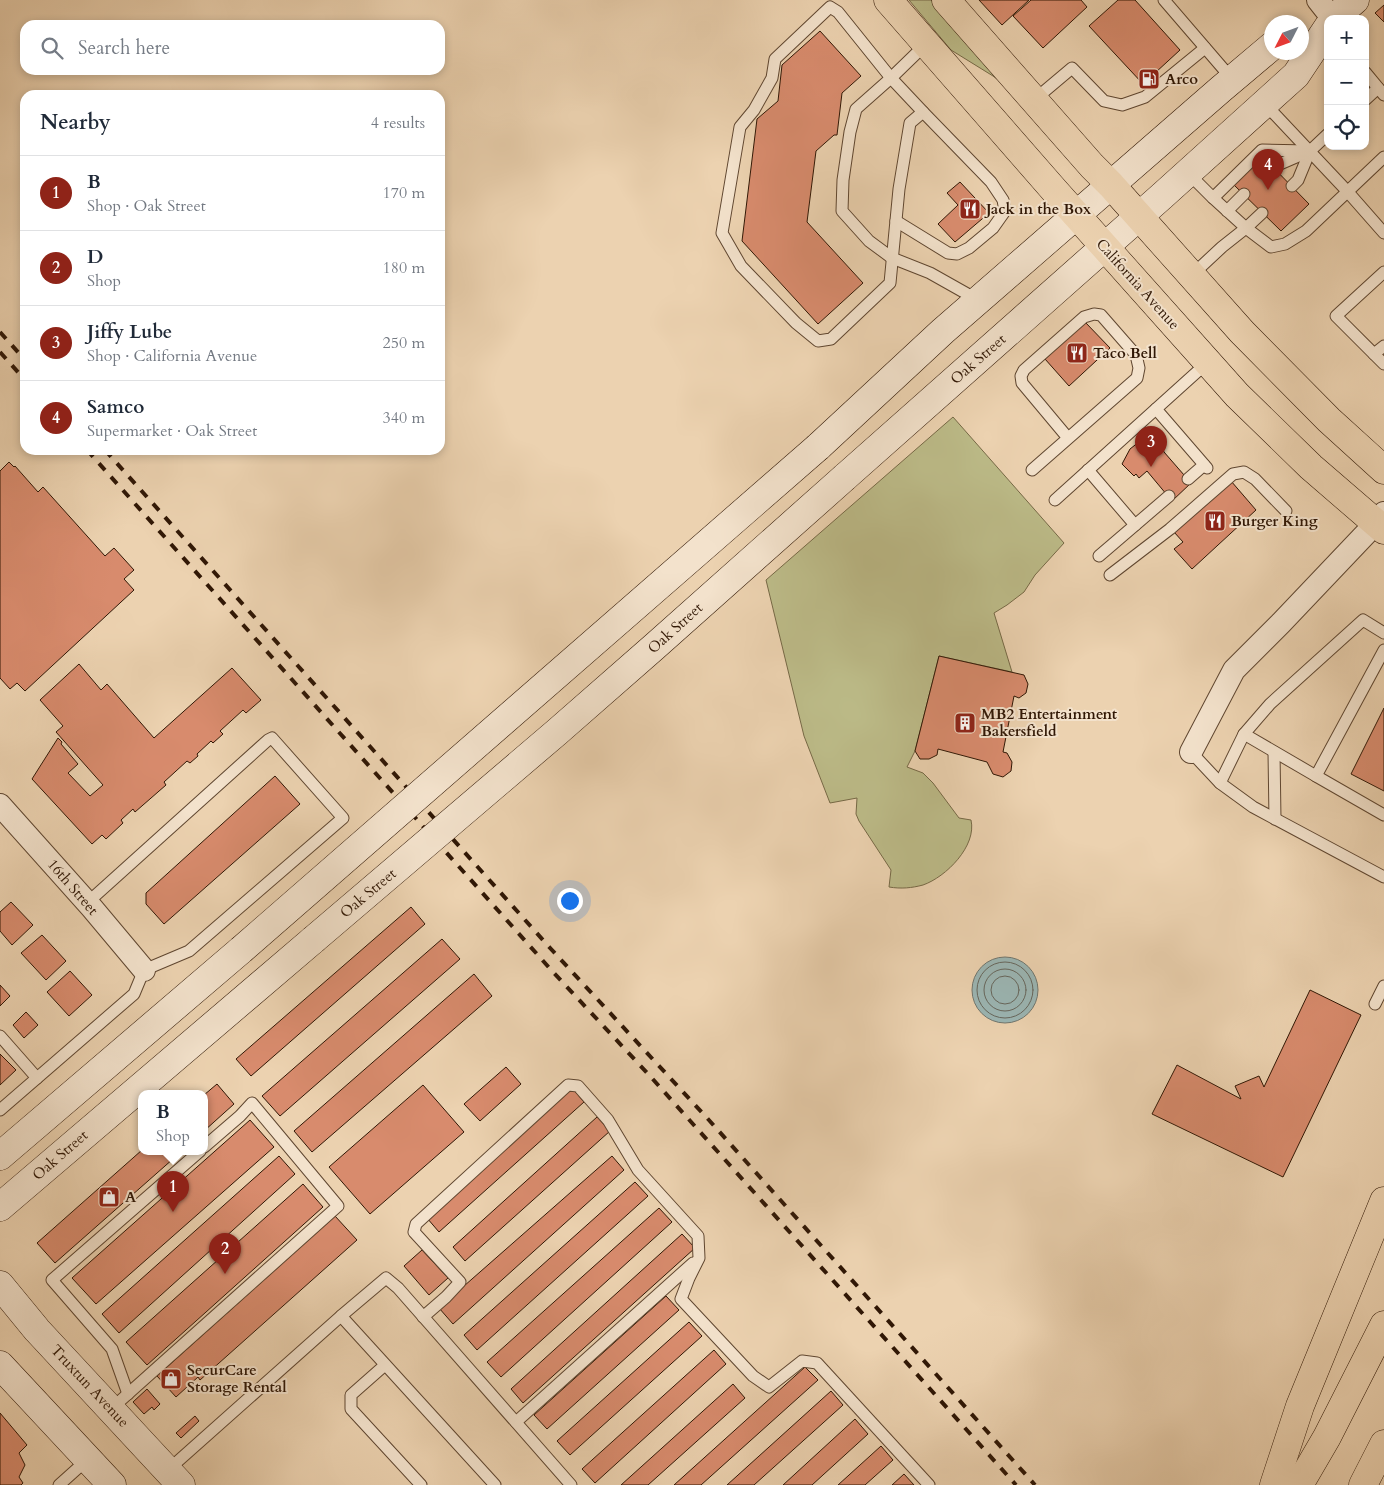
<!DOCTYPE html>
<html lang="en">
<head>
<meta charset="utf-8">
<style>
	body { margin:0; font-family:Cardo,serif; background:#f6f6f7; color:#1f2937 }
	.controls { position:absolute; right:15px; top:15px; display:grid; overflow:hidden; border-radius:10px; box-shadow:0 2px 8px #0003 }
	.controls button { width:45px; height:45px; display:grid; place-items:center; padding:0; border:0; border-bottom:1px solid #e0e1e3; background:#fff; color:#1f2937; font:25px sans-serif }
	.compass { position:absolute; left:1264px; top:15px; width:45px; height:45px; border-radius:50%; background:#fff; box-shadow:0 2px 8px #0003; rotate:228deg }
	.you { position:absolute; left:569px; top:900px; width:18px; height:18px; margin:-12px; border:4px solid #fff; border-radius:50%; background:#1a73e8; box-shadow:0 0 0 8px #1a73e833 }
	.badge { display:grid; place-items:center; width:32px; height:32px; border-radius:50%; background:#8f2418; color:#fff; font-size:16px; font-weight:700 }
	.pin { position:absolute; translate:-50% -41px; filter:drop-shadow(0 1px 2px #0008) }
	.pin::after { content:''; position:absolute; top:26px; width:18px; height:15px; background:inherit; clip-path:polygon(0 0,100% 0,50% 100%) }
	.popup { position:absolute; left:138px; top:1090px; width:70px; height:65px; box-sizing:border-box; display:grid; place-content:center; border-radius:10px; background:#fff; filter:drop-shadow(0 1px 4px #0005); font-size:16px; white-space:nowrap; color:#747a83 }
	.popup b { font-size:19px; color:#1f2937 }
	.popup::after { content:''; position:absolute; left:50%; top:100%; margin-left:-10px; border:10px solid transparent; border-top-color:#fff }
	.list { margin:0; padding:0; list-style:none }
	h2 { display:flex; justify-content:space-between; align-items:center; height:65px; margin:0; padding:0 20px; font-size:21px }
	h2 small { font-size:16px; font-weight:400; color:#747a83 }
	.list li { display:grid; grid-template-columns:32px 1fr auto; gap:15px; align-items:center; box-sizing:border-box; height:75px; padding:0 20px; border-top:1px solid #e0e1e3 }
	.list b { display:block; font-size:19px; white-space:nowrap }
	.list p { margin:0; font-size:16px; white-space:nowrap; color:#747a83 }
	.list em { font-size:16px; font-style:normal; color:#747a83 }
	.icon { flex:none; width:28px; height:28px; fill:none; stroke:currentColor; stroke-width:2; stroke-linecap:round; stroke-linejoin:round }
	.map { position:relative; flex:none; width:1384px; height:1485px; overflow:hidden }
	.search { position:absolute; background:#fff; box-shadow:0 2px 8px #0003; left:20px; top:20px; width:425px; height:55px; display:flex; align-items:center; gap:12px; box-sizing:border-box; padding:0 18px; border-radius:15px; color:#747a83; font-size:19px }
	.panel { position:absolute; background:#fff; box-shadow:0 2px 8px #0003; left:20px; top:90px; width:425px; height:365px; border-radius:15px }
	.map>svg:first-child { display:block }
	.green { fill:#bcbb88; stroke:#766946 }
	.water { fill:#9bb6b4; stroke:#70766e }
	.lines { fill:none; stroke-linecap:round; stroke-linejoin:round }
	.shore { stroke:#66665c; stroke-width:1 }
	.building { fill:#d88b6d; stroke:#301705 }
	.service-casing { stroke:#5f4630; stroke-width:13 }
	.minor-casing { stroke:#5f4630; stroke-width:24 }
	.secondary-casing { stroke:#301705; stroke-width:29 }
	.primary-casing { stroke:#301705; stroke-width:29 }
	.motorway-casing { stroke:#301705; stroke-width:29 }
	.service { stroke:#f3e2cc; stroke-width:11 }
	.minor { stroke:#f3e2cc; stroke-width:22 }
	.secondary { stroke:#f3e2cc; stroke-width:28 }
	.primary { stroke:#ecd2b0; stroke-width:28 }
	.motorway { stroke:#ecd2b0; stroke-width:28 }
	.rail { stroke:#301705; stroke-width:4; stroke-dasharray:9 9; stroke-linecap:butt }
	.secondary-bridge-casing { stroke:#301705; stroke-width:29; stroke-linecap:butt }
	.secondary-bridge { stroke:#f3e2cc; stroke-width:28 }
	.labels { text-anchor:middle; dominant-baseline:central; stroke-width:4; stroke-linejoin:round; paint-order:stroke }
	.poi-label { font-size:15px; font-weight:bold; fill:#301705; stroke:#f3e2cc; text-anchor:start }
	.street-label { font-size:15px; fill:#301705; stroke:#f3e2cc }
</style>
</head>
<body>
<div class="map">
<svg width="1384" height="1485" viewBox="0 0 1384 1485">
	<rect width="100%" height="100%" fill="#ecd2b0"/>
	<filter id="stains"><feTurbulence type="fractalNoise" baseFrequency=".004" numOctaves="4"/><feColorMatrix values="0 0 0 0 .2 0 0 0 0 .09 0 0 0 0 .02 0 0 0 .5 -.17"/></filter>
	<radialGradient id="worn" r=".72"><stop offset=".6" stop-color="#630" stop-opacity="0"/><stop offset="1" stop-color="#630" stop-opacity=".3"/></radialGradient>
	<g class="green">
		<polygon points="909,0 931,0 1078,164 1006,86 993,76 951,50"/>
		<path d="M953 417 1064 543 1035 575 1024 592 1007 605 994 613 1012 672 939 656 915 751 907 767 923 773 933 783 959 818 971 820C977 846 946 877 923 885 912 888 901 889 889 887L891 870 859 821 856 814 857 798 830 803 804 736 766 580Z"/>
	</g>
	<circle class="water" cx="1005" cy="990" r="33"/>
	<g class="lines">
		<g class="shore">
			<circle cx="1005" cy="990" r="28"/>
			<circle cx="1005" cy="990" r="21"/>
			<circle cx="1005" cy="990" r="14"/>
		</g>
	</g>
	<g class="building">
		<polygon points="979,0 1029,0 1002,25"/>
		<polygon points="1031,0 1081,0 1087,7 1043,48 1013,16"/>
		<polygon points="1118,0 1135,0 1180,50 1143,84 1089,26"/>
		<polygon points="1384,5 1384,22 1375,13"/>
		<polygon points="820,31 861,76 842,93 837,135 834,135 816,151 807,222 863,283 818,324 742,241 757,119 778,101 782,65"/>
		<polygon points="1262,156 1309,204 1281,231 1233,184"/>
		<polygon points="960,182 989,213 955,242 938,224 958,205 947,193"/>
		<polygon points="1085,322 1110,348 1069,386 1045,359"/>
		<polygon points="1156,432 1164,452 1191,483 1172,501 1147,471 1139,478 1136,474 1134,476 1122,464 1130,449 1149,434"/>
		<polygon points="9,462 14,467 15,466 38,492 43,487 105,556 114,548 134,570 124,579 134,590 25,691 17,683 10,689 0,678 0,471"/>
		<polygon points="1231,481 1256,510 1192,569 1174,549 1183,542 1174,532"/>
		<polygon points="939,656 1024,675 1028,684 1026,693 1019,698 1014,696 1003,752 1007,753 1012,762 1011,771 1003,777 993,774 987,762 938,749 937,755 929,759 920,759 915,751"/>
		<polygon points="79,664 101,690 107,684 154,738 232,668 261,700 246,713 243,710 220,731 223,734 213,743 211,741 197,754 198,756 190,763 187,761 164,782 166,785 135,812 133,809 121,820 123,823 106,839 102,835 92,844 32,779 58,738 62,742 61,744 78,764 68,773 90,796 103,785 56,732 63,726 40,700"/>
		<polygon points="1384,708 1384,791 1351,774"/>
		<polygon points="275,776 300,804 164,924 146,904 146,893"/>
		<polygon points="11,902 33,925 12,945 0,931 0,912"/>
		<polygon points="411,907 425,924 251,1076 236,1059"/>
		<polygon points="42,935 66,961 46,980 21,953"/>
		<polygon points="442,939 460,959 280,1116 262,1096"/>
		<polygon points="70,971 92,995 69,1016 47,992"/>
		<polygon points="474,974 492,996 312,1152 294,1131"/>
		<polygon points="0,985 10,996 0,1006"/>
		<polygon points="1310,990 1361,1015 1283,1177 1152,1114 1177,1065 1241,1099 1235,1086 1259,1076 1264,1087"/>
		<polygon points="26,1012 38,1025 24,1038 13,1025"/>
		<polygon points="0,1054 16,1070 0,1085"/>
		<polygon points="506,1067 521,1084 480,1121 464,1104"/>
		<polygon points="217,1084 234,1104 204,1131 204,1095"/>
		<polygon points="423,1085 464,1132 370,1214 329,1167"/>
		<polygon points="572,1088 584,1102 439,1232 427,1218"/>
		<polygon points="597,1117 610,1131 465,1261 453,1247"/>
		<polygon points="250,1120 274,1147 96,1304 72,1278"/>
		<polygon points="142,1150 182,1151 55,1263 37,1243"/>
		<polygon points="279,1156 295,1174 119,1333 102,1314"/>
		<polygon points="612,1156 624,1170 453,1324 439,1308"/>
		<polygon points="635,1182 648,1196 477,1350 464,1335"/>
		<polygon points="303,1184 323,1207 147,1365 126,1342"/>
		<polygon points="659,1208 672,1222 501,1377 487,1362"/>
		<polygon points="335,1216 357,1240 200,1380 198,1377 176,1397 157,1376"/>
		<polygon points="682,1234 695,1248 523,1403 511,1389"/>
		<polygon points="422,1250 448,1278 429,1295 404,1266"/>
		<polygon points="666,1296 679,1310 547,1429 534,1415"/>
		<polygon points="689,1322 702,1336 570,1455 557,1441"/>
		<polygon points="714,1350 726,1364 595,1483 582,1469"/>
		<polygon points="805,1367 818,1380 701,1485 674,1485"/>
		<polygon points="733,1384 745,1398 648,1485 621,1485"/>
		<polygon points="147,1389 160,1404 154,1410 152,1407 144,1414 133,1402"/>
		<polygon points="831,1391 843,1405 754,1485 727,1485"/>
		<polygon points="0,1413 27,1445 19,1453 25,1465 19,1477 23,1483 21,1485 0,1485"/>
		<polygon points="195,1416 199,1421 181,1438 176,1433"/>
		<polygon points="855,1419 868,1434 812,1485 783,1485"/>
		<polygon points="881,1446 893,1460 865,1485 838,1485"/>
		<polygon points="904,1474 914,1485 892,1485"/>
	</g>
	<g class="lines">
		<g class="service-casing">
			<g id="service">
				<polyline points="1164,0 1232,79"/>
				<polygon points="830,7 838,12 891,78 923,112 910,123 899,189 890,283 831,339 818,341 796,323 741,266 722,233 740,127 754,110 772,78 775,59"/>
				<polyline points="926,44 891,78 856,109 850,132 843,180 842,211 869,241 892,258 930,273 978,300"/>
				<polyline points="1365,72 1384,95"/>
				<polyline points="1034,100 1072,68 1104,101 1122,105 1145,97 1205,48"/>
				<polyline points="1365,100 1378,88"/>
				<polyline points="1265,104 1347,191 1384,233"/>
				<polyline points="1273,167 1310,151 1328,134"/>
				<polyline points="1188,173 1213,198 1246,228 1222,247 1192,275"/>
				<polyline points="1292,186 1298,180 1310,151"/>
				<polyline points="1213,198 1262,150 1310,151"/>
				<polyline points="1227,211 1244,194"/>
				<polyline points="1262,213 1246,228 1271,247 1285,244 1306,231 1384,157"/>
				<polyline points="896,221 948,253 957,254 969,248 993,228 1005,211 1003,200 991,182 923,112"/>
				<polyline points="1384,272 1336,316 1384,364"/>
				<polyline points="1374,354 1384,346"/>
				<polyline points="1156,409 1207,468"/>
				<polyline points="1032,470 1137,378 1139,368 1136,355 1101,315 1094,314 1084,317 1024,370 1021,376 1022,383 1068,438"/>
				<polyline points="1088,470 1135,525"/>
				<polyline points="1188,479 1204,465"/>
				<polyline points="1055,500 1208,362"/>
				<polyline points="1099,556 1169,496"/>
				<polyline points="1110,575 1170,529 1233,474 1244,472 1255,479 1286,511"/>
				<polyline points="1244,734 1316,776 1384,650"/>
				<polyline points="1191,752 1220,783 1253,807 1384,877"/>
				<polyline points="1274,752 1275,819"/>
				<polyline points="1316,776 1384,815"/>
				<polyline points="1220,783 1244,734 1270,704 1363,620 1384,633"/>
				<polyline points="1375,1004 1384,986"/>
				<polyline points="0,1036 37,1078"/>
				<polyline points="0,1110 134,994 144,970 189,951 343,818 272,738 268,740 87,903"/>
				<polyline points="341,1316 495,1485"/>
				<polyline points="423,1317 446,1297 460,1282 414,1232 416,1224 568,1085 578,1086 608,1120 638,1170 698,1236 699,1258 689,1278 681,1299 753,1376 769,1387 802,1361 817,1363 929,1485"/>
				<polyline points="385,1365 351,1395 351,1409 421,1485"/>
				<polyline points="128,1394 112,1349 52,1280 200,1151"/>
				<polyline points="111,1409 338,1206 252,1103 240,1116 204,1147"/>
				<polyline points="516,1422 693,1263"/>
				<polyline points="168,1470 341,1316 386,1278 398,1288 571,1485"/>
				<polyline points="59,1485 88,1459"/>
			</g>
		</g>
		<g class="minor-casing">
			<g id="minor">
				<polyline points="1318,0 1333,19"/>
				<polyline points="1191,752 1234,670 1281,623 1376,523 1384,513"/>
				<polyline points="0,805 92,908 144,970"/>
			</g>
		</g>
		<g class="secondary-casing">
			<g id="secondary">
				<polyline points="1333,19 1355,0"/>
				<polyline points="818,447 943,331 1221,89 1272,46"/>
				<polyline points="845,477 1162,196 1296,75 1328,27"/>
				<polyline points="0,1156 241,950"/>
				<polyline points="0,1207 313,940"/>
				<polyline points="0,1285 37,1330 181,1485"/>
				<polyline points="0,1365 112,1485"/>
			</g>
		</g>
		<g class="primary-casing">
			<g id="primary">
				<polyline points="888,0 1054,190 1237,395 1311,467 1384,530"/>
				<polyline points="946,0 1092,166 1111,185 1242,332 1329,420 1384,470"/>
			</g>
		</g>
		<g class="motorway-casing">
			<g id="motorway">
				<polyline points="1274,1485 1300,1406 1384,1201"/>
				<polyline points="1299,1485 1327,1437 1384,1325"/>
				<polyline points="1363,1485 1384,1444"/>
			</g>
		</g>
		<use href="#service" class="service"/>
		<use href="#minor" class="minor"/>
		<use href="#secondary" class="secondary"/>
		<use href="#primary" class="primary"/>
		<use href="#motorway" class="motorway"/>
		<g class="rail">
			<polyline points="0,332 25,360"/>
			<polyline points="0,352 25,380"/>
			<polyline points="87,450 553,972 650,1076 1016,1485"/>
			<polyline points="105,450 551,949 708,1119 1035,1485"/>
		</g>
		<g class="secondary-bridge-casing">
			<g id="secondary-bridge">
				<polyline points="313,940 557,732 654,647 845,477"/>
				<polyline points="241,950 818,447"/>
			</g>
		</g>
		<use href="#secondary-bridge" class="secondary-bridge"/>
	</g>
	<defs>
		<g id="fuel-square" transform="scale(1.125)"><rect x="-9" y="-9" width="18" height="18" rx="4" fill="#8f2418" stroke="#f3e2cc"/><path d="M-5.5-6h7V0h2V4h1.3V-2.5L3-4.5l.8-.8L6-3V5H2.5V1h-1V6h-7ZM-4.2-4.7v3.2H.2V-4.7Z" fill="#fff"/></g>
		<g id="restaurant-square" transform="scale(1.125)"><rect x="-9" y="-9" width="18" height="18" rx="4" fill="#8f2418" stroke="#f3e2cc"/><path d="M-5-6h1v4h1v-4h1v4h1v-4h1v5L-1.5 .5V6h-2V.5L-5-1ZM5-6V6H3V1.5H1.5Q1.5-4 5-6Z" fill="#fff"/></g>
		<g id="building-square" transform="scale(1.125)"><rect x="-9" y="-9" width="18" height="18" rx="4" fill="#8f2418" stroke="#f3e2cc"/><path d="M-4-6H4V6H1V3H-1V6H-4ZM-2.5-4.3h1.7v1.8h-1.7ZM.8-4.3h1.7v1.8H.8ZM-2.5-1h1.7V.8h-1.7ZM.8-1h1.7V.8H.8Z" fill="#fff"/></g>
		<g id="shop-square" transform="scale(1.125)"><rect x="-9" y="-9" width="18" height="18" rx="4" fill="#8f2418" stroke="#f3e2cc"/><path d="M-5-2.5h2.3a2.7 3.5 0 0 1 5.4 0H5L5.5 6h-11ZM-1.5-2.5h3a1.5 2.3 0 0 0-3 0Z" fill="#fff"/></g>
	</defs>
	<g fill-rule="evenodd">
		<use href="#fuel-square" x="1149" y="79"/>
		<use href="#restaurant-square" x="970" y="209"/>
		<use href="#restaurant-square" x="1077" y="353"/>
		<use href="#restaurant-square" x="1215" y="521"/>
		<use href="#building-square" x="965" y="723"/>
		<use href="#shop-square" x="109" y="1197"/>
		<use href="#shop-square" x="171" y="1379"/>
	</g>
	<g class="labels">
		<g class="poi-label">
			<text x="1165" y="79">Arco</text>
			<text x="986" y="209">Jack in the Box</text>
			<text x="1093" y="353">Taco Bell</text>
			<text x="1231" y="521">Burger King</text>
			<text x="981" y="714">MB2 Entertainment<tspan x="981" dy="17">Bakersfield</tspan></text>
			<text x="125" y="1197">A</text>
			<text x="187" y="1370">SecurCare<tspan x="187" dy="17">Storage Rental</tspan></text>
		</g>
		<g class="street-label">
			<text transform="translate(1138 284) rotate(48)">California Avenue</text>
			<text transform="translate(978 359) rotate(-41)">Oak Street</text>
			<text transform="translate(675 628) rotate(-42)">Oak Street</text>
			<text transform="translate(73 887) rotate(49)">16th Street</text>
			<text transform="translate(368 893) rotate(-40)">Oak Street</text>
			<text transform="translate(60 1155) rotate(-41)">Oak Street</text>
			<text transform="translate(90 1386) rotate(47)">Truxtun Avenue</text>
		</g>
	</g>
	<rect width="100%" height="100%" filter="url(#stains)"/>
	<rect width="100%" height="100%" fill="url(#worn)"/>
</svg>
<div class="controls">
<button>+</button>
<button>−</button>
<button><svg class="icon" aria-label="locate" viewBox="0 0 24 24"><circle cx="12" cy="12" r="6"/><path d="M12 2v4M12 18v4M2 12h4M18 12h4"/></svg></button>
</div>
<svg class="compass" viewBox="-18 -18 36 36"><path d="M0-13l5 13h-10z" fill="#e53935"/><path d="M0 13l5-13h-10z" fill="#747a83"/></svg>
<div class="you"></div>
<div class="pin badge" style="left:173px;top:1212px">1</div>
<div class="popup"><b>B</b>Shop</div>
<div class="pin badge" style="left:225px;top:1274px">2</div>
<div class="pin badge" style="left:1151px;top:467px">3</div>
<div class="pin badge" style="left:1268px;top:190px">4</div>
<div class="search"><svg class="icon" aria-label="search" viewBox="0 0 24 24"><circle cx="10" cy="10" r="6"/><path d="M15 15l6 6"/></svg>Search here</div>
<section class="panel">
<h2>Nearby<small>4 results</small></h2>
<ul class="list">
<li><span class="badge">1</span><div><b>B</b><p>Shop · Oak Street</p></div><em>170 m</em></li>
<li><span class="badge">2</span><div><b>D</b><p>Shop</p></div><em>180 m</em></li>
<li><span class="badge">3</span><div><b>Jiffy Lube</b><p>Shop · California Avenue</p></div><em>250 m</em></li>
<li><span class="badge">4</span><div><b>Samco</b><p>Supermarket · Oak Street</p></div><em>340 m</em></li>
</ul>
</section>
</div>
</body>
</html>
